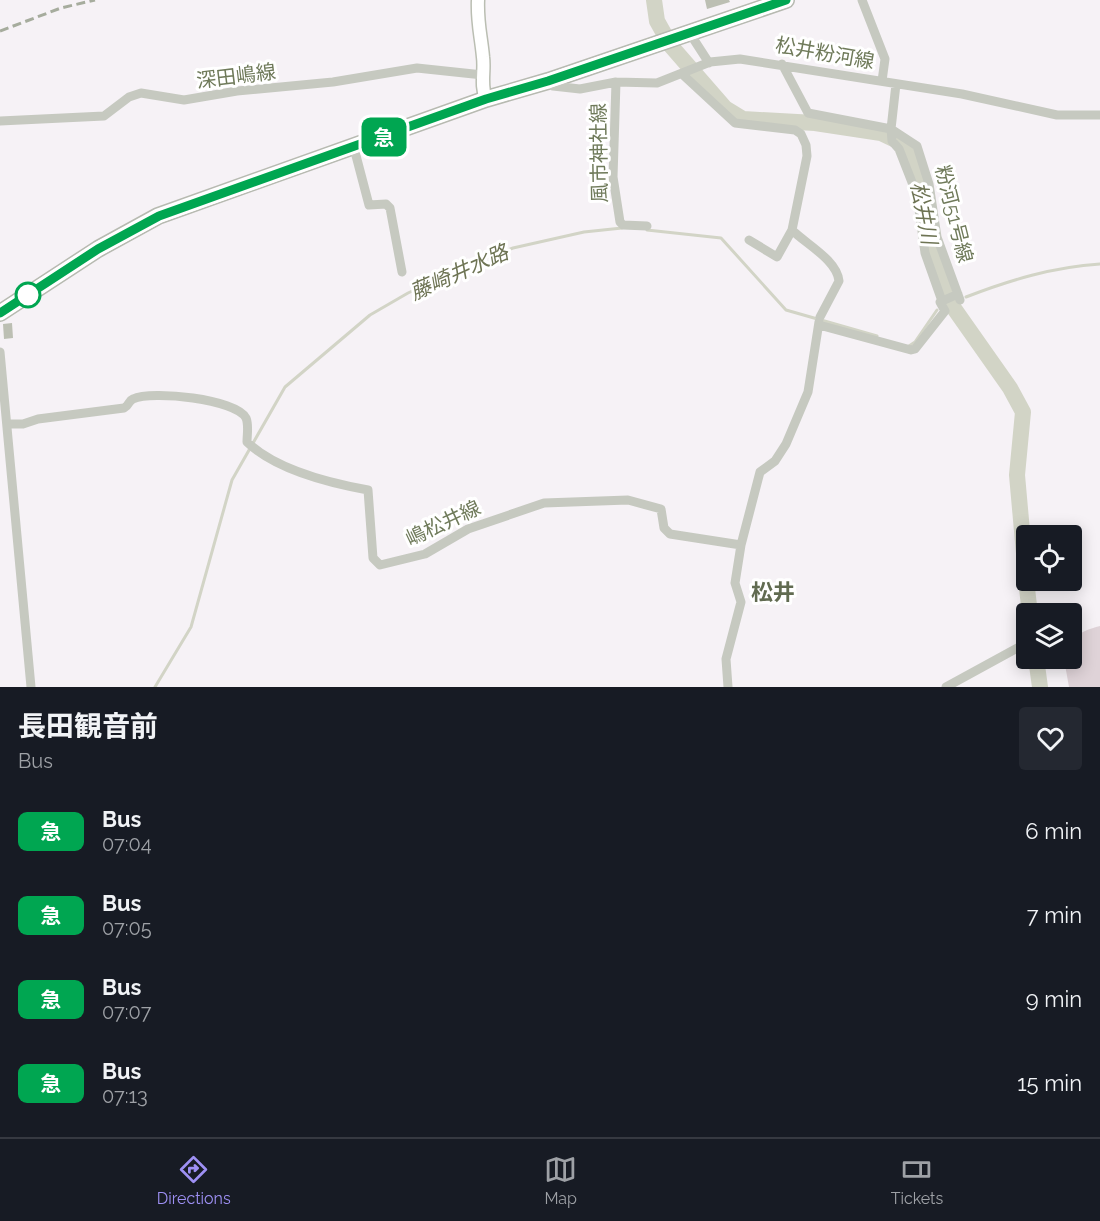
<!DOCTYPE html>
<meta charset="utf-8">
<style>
:root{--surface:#171b24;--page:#242831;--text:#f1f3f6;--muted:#9ea1a6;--line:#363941;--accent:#9e90f4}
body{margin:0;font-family:Raleway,"Noto Sans JP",sans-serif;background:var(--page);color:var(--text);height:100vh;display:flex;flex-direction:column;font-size:22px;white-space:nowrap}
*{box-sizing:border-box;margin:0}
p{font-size:20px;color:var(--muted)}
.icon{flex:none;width:33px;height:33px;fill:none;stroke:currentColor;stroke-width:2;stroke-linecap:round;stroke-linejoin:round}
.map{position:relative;height:687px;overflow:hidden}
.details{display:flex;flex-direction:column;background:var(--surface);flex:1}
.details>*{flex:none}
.badge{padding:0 12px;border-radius:9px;font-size:21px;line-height:39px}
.controls{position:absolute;left:1016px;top:525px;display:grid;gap:12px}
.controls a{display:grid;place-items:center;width:66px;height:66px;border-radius:6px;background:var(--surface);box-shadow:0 3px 15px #0003;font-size:30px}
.map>.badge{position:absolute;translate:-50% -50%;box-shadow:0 0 0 3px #fff}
.round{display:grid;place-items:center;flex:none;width:63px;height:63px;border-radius:6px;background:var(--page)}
.headline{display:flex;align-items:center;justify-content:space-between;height:102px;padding:0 18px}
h1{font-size:28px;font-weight:700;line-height:45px}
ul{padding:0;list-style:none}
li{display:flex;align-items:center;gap:18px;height:84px;padding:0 18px}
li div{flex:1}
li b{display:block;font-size:22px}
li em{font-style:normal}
li .badge{min-width:66px;font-weight:700;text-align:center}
.dock{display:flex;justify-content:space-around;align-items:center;height:84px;border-top:2px solid var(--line);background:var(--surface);font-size:16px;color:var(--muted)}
.dock a{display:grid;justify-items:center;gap:3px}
.dock .on{color:var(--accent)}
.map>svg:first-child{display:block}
.green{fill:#dfd3d8}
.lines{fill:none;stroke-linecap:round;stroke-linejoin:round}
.stream{stroke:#d2d4c6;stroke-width:3}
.river{stroke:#d2d4c6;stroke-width:16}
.building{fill:#bcbfb3}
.secondary-casing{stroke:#babeb2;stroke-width:15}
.trunk-casing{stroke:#b7bab1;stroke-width:18}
.minor{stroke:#c6c9c0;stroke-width:9}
.secondary{stroke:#fff;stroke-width:12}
.trunk{stroke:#fff;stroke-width:15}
.rail{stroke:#a6ac9d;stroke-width:3;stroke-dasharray:9 4.5;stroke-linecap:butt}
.line-casing{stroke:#fff;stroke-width:14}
.line{stroke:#00a651;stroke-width:9}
.stop-dot{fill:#fff;stroke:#00a651;stroke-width:3}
.labels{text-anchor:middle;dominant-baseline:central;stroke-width:6;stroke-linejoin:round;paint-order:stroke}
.street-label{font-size:20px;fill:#6f7a5a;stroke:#fff}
.water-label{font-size:21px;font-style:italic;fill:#6e7454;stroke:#fff}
.quarter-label{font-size:22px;font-weight:bold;fill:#616b51;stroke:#fff}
</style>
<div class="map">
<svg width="1100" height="687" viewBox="0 0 1100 687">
<rect width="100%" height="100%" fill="#f6f2f6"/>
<!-- green -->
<path class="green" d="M1100,626V687H1069L1064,659L1071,658C1071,636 1078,632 1100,626Z"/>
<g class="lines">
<!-- stream -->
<path class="stream" d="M647,230L721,238L786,310L877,336
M966,297C1010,280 1053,267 1100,264
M909,346L915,342L937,310
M155,687L191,627L232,480L285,387L370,315L408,293L475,262L513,248L584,232L622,228"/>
<!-- river -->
<path class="river" d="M654,0L657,21L671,46L725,108L743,119L815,123L881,133L902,143L917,173L932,254L946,297L1010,388L1023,412L1017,475L1026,576
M1026,580L1030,614
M1036,658L1040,687"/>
</g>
<!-- building -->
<path class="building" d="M705,0H729L730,2L707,9Z
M12,323L13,338L4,339L3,324Z"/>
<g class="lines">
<defs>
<path id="secondary" d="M478,0C477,23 481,35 483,57C485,71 480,85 486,99"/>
<path id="trunk" d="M0,313L98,249L158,216L486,99L548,81L786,0"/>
</defs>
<!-- secondary casing -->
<use href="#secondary" class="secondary-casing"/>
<!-- trunk casing -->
<use href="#trunk" class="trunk-casing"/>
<!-- minor -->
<path class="minor" d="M862,0L885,59L882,81
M689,32L709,63
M782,64L808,113L891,129L892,141L899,149L917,195L925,253L942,301
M682,74L735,123L795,130L801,134L806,145L807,156L792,230C806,244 837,260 839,281L820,317
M548,81L553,86L580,89L616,82L657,83L710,62L740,59L962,94L1057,115H1100
M616,82L613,177L620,222L623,225L647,226
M896,84L891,129L917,146L929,184L937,237L960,300
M0,121L104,116L129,97L141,93L184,100L237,91L333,82L417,68L483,75
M354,148L369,205L386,204L390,208L402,272
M749,240L777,257L792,230
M819,325L911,350L915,349L945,311L940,302L958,294
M0,352L31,687
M7,424H23L38,419L124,408C130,405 128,401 133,399C152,390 236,399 246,418C249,425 247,434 247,442C276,470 329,483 368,490L373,558L380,565L425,554L468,529L544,503L628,500L661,509L664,528L670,534L741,545L760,472L775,461L786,444L808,392L819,322
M728,687L726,659L741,602L735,583L741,545
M946,687L1023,645"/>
<!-- secondary -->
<use href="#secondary" class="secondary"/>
<!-- trunk -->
<use href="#trunk" class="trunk"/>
<!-- rail -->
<path class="rail" d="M0,31L61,8L95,0"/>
</g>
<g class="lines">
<defs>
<path id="line" d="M0,313L98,249L159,216L486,99L548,81L786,0"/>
</defs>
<!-- line casing -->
<use href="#line" class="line-casing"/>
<!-- line -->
<use href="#line" class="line"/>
</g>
<!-- markers -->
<circle class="stop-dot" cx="28" cy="295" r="12"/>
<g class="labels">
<!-- street labels -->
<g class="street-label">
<text transform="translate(825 53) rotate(10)">松井粉河線</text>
<text transform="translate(236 76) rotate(-7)">深田嶋線</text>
<text transform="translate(599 153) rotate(-91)">風市神社線</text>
<text transform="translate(954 214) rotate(76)">粉河51号線</text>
<text transform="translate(443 523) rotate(-25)">嶋松井線</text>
</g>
<!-- water labels -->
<g class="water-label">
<text transform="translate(924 213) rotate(79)">松井川</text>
<text transform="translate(459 272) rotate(-24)">藤崎井水路</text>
</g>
<!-- quarter labels -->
<g class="quarter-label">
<text x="773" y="592">松井</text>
</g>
</g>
</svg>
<div class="controls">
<a><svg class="icon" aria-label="locate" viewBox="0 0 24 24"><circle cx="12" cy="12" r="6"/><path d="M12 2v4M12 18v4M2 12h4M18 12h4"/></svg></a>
<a><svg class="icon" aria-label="layers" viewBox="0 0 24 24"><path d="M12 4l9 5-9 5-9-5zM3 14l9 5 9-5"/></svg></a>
</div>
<b class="badge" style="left:384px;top:137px;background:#00a651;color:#fff">急</b>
</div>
<section class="details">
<div class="headline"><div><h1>長田観音前</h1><p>Bus</p></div><a class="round"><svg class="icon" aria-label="heart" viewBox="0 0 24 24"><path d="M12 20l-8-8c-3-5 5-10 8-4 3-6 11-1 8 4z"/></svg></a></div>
<ul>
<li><span class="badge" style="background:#00a651;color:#fff">急</span><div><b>Bus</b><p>07:04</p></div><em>6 min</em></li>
<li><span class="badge" style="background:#00a651;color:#fff">急</span><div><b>Bus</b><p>07:05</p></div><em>7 min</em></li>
<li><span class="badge" style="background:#00a651;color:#fff">急</span><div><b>Bus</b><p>07:07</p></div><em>9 min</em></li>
<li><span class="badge" style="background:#00a651;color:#fff">急</span><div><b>Bus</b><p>07:13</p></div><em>15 min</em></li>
</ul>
</section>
<nav class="dock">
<a class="on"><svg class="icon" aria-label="directions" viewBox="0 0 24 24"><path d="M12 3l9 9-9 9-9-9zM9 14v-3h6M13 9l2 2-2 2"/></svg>Directions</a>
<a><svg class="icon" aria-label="map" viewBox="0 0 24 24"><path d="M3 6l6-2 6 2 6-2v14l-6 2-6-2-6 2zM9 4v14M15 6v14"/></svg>Map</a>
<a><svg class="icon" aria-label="tickets" viewBox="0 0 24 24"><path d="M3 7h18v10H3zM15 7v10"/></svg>Tickets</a>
</nav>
